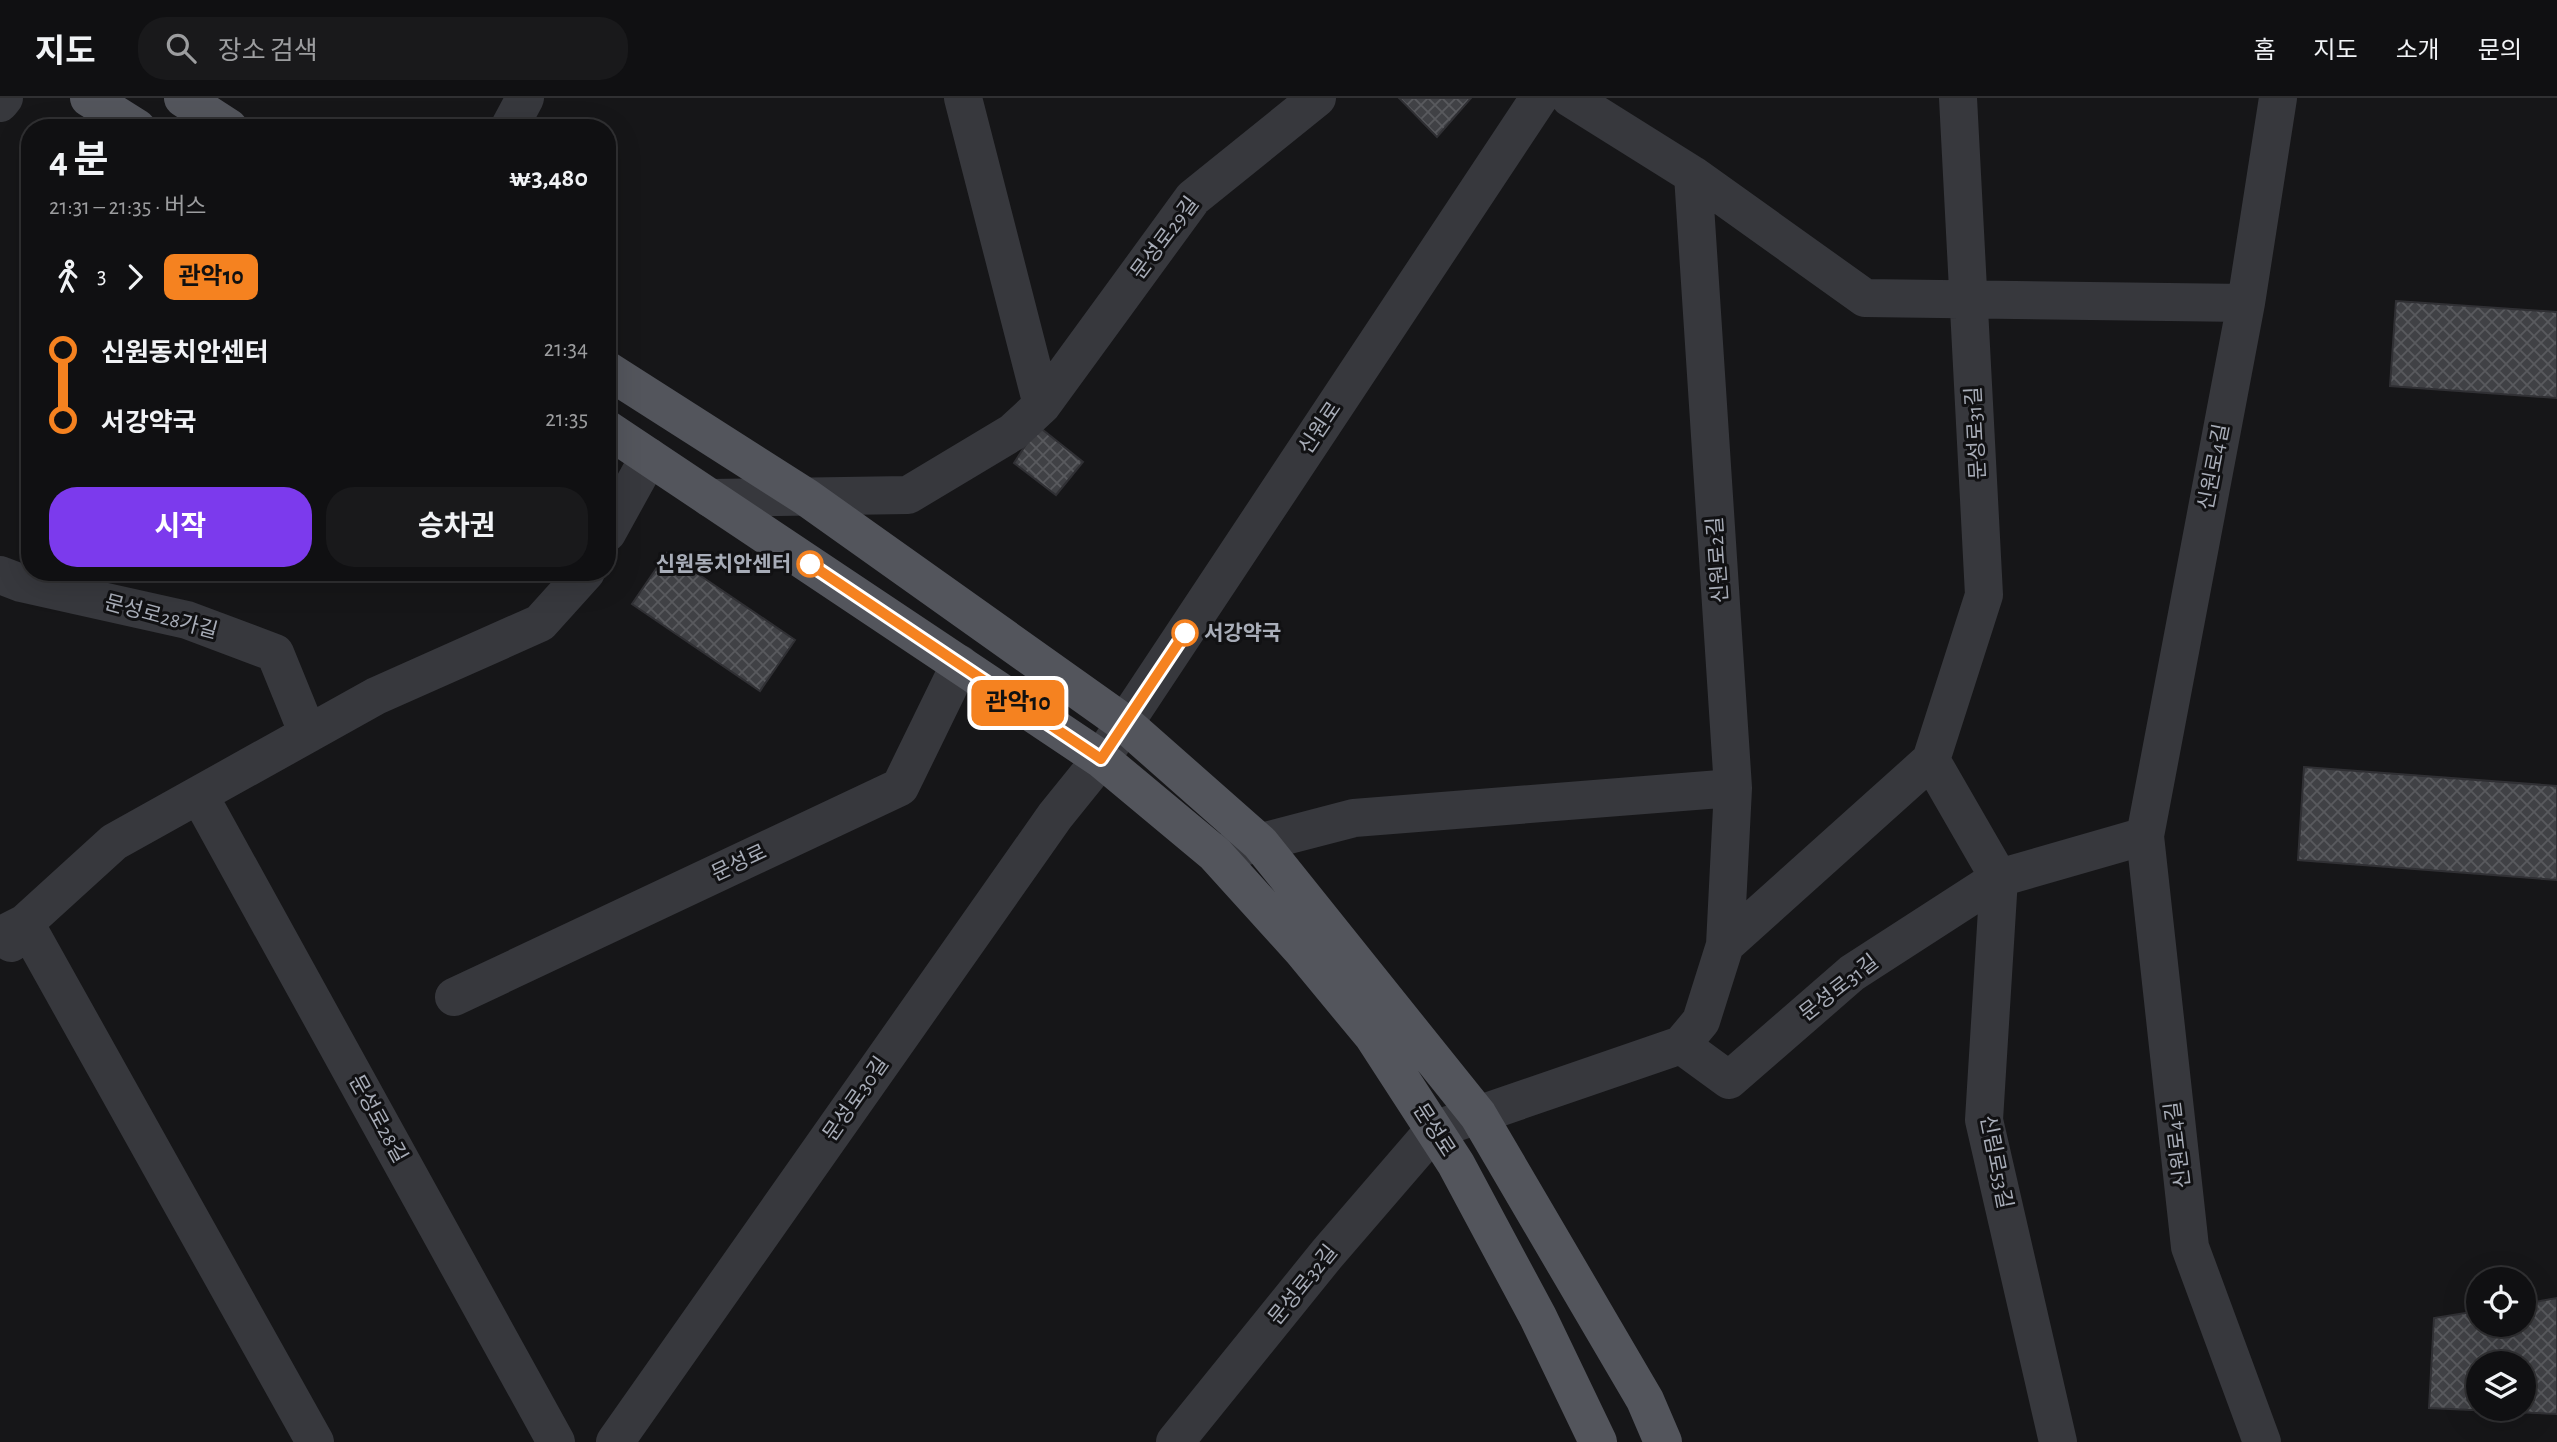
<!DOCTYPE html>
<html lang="ko">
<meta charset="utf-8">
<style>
:root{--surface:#101012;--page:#19191b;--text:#f1f3f6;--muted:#9c9d9f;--line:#303032;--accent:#7c3aed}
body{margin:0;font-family:"Alegreya Sans","Noto Sans KR",sans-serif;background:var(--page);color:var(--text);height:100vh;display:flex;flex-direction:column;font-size:26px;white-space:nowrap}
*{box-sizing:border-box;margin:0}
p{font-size:23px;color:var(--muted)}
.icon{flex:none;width:38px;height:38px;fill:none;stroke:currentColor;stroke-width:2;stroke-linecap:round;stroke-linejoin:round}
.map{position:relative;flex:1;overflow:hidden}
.details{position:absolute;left:21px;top:21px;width:595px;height:462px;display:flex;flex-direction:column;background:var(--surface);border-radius:28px;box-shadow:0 7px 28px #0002,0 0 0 2px var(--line)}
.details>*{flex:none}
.badge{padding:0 14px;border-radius:10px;font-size:24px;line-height:46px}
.tools{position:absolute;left:2466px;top:1169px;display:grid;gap:14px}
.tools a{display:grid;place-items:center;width:70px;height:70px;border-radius:50%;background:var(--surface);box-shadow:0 7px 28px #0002,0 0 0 2px var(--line);font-size:35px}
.map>.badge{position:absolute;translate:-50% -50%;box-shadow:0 0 0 4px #fff}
.legs{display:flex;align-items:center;gap:10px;height:77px;padding:0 28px;font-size:23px}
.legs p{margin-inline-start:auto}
.summary{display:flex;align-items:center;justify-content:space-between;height:119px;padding:0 28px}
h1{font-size:38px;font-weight:700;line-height:52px}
.cta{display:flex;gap:14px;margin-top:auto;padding:14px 28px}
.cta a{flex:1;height:80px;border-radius:28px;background:var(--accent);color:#fff;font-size:28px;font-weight:700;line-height:80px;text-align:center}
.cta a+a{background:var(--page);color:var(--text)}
ul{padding:0 28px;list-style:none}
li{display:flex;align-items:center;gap:24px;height:70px;font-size:26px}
li i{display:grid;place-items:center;width:10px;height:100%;margin:0 9px;background:currentColor}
li i::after{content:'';width:18px;height:18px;margin:-9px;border:5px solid;border-radius:50%;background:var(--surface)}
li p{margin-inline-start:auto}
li:first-child i{background:linear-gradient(#0000 50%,currentColor 0)}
li:last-child i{background:linear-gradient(currentColor 50%,#0000 0)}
header{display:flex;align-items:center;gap:42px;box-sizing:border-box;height:98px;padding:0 35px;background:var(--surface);border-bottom:2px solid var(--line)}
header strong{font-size:33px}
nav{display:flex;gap:38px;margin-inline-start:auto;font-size:24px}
.search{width:490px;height:63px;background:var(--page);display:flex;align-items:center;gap:18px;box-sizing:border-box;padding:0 24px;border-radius:28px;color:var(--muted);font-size:26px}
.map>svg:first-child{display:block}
.building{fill:url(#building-cross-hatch);stroke:#303034;stroke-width:2;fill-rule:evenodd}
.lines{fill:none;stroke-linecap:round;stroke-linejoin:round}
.minor{stroke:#37383d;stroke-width:38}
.major{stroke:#53555c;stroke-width:38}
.line-1-casing{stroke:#fff;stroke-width:16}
.line-1{stroke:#f58220;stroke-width:10}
.stop-1-dot{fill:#fff;stroke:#f58220;stroke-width:3.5}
.labels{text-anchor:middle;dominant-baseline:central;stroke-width:6;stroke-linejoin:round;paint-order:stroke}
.street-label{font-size:21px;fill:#a8adb8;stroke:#111113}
.stop-label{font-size:21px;font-weight:bold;fill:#a8adb8;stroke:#111113;text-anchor:end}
</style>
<header>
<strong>지도</strong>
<div class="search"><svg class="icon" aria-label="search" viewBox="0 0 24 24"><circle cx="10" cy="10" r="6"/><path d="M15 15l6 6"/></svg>장소 검색</div>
<nav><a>홈</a><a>지도</a><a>소개</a><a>문의</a></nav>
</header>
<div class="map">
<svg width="2557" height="1344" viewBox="0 0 2557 1344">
<defs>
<pattern id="building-cross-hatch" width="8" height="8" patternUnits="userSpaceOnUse" patternTransform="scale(1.75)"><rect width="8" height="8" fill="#404145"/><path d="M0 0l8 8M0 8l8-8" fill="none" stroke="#595a5e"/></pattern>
</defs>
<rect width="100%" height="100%" fill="#161618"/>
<!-- building -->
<path class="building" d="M1399,0H1471L1437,39Z
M2396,203L2557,214V300L2390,288Z
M1038,328L1083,364L1056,397L1014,365Z
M667,455L795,542L760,593L632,506Z
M2304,669L2557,688V782L2298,762Z
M2557,1200V1316L2429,1310L2434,1220L2478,1213V1227H2524V1206ZM2478,1265H2524V1311H2478Z"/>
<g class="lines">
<!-- minor -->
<path class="minor" d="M963,0L1042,307
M1570,0L1693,77L1865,200L2246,205
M0,5L4,0
M509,30L525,0
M1693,77L1733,690L1725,847
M710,400L908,397L1013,334L1042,307L1193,100L1317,0
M607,435L649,359
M0,477L21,485L187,522L275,555L308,636
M1931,662L1999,780
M199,697L556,1344
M1231,752L1354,720L1733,690
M1999,780L1984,1022L2058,1344
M0,838L25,825L114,744L376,598L540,525L586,474
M11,845L25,825L315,1344
M454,899L900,689L960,566
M1681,947L1729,982L1852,875L1999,780L2145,738
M615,1344L1055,718L1101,661L1539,0
M1175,1344L1327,1156L1434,1032L1681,947L1701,923L1725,847L1931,662L1984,497L1958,0
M2262,1344L2190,1149L2145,738L2246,205L2278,0"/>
<!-- major -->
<path class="major" d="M89,0L137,30
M183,0L229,30
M607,272L806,399L1124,625L1260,745L1478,1017L1645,1302L1663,1344
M607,331L1101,661L1215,756L1301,851L1373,938L1456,1066L1538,1219L1598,1344"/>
</g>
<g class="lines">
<defs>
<path id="line-1" d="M810,466L1101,661L1185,535"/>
</defs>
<!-- line-1 casing -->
<use href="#line-1" class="line-1-casing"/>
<!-- line-1 -->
<use href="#line-1" class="line-1"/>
</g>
<!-- markers -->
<g class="stop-1-dot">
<circle cx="810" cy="466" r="12"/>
<circle cx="1185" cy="535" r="12"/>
</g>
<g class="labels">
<!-- street labels -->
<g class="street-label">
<text transform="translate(1165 140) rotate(-53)">문성로29길</text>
<text transform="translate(1320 330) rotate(-56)">신원로</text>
<text transform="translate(1976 335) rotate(-93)">문성로31길</text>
<text transform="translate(2214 369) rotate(-79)">신원로4길</text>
<text transform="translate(1718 462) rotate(-94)">신원로2길</text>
<text transform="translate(161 519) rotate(15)">문성로28가길</text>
<text transform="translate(739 765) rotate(-25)">문성로</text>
<text transform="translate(1839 890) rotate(-38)">문성로31길</text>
<text transform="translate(856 1001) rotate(-55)">문성로30길</text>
<text transform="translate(378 1021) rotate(61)">문성로28길</text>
<text transform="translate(1434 1032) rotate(57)">문성로</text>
<text transform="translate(2178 1047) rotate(-97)">신원로4길</text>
<text transform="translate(1996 1064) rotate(79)">신림로53길</text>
<text transform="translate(1303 1187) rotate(-51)">문성로32길</text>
</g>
<!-- stop labels -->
<g class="stop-label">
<text x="791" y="466">신원동치안센터</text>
<text x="1204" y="535" text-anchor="start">서강약국</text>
</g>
</g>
</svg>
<div class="tools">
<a><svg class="icon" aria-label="locate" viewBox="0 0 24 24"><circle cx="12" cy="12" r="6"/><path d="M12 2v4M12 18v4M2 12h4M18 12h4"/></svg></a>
<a><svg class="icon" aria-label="layers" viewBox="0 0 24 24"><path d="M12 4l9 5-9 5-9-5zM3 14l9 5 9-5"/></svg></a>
</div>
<b class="badge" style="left:1018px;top:605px;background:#f58220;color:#111">관악10</b>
<section class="details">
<div class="summary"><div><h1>4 분</h1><p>21:31 – 21:35 · 버스</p></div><b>₩3,480</b></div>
<div class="legs"><svg class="icon" aria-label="walk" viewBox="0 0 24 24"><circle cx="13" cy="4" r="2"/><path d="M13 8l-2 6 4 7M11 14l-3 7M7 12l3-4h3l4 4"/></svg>3<svg class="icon" aria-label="forward" viewBox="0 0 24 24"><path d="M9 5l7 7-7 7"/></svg><b class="badge" style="background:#f58220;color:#111">관악10</b></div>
<ul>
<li><i style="color:#f58220"></i><b>신원동치안센터</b><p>21:34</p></li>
<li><i style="color:#f58220"></i><b>서강약국</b><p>21:35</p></li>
</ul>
<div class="cta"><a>시작</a><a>승차권</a></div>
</section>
</div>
